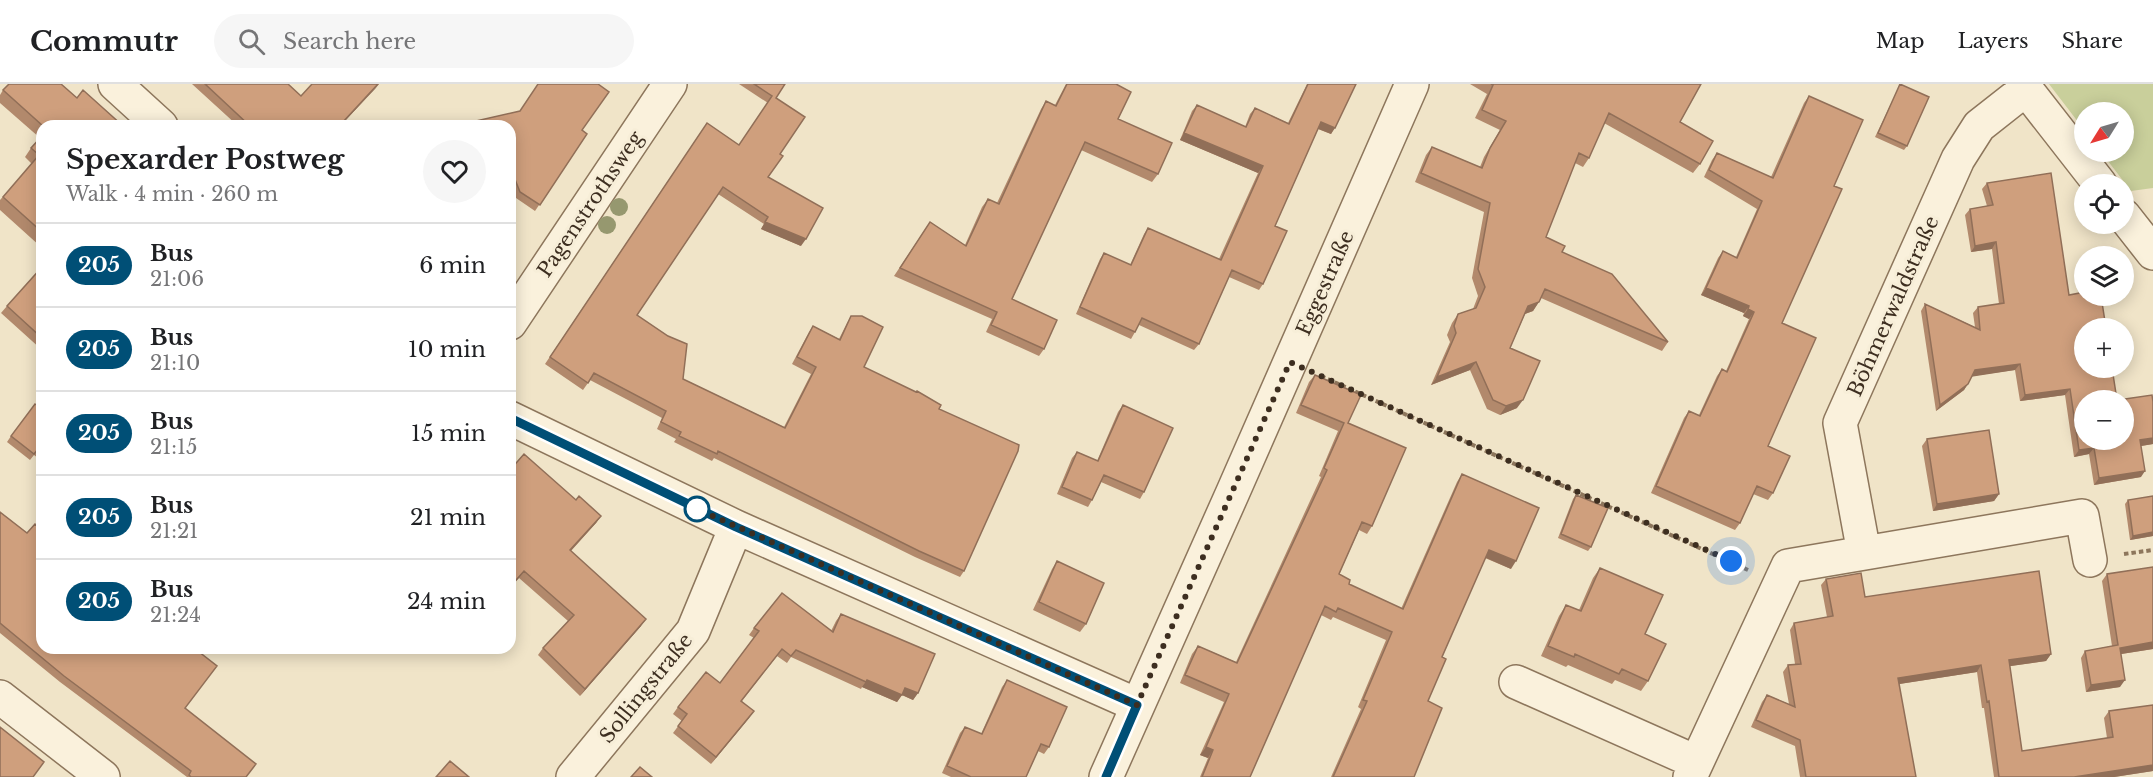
<!DOCTYPE html>
<meta charset="utf-8">
<style>
:root{--surface:#fff;--page:#f6f6f6;--text:#202124;--muted:#757577;--line:#e0e0e0}
body{margin:0;font-family:"Libre Baskerville",serif;background:var(--page);color:var(--text);height:100vh;display:flex;flex-direction:column;font-size:22px;white-space:nowrap}
*{box-sizing:border-box;margin:0}
p{font-size:20px;color:var(--muted)}
.icon{flex:none;width:33px;height:33px;fill:none;stroke:currentColor;stroke-width:2;stroke-linecap:round;stroke-linejoin:round}
.map{position:relative;flex:1;overflow:hidden}
.side{position:absolute;left:36px;top:36px;width:480px;height:534px;display:flex;flex-direction:column;background:var(--surface);border-radius:18px;box-shadow:0 3px 15px #0003}
.side>*{flex:none}
.badge{padding:0 12px;border-radius:20px;font-size:21px;line-height:39px}
.needle{width:39px;rotate:233deg}
.fabs{position:absolute;left:2074px;top:18px;display:grid;gap:12px}
.fabs a{display:grid;place-items:center;width:60px;height:60px;border-radius:50%;background:var(--surface);box-shadow:0 3px 15px #0003;font-size:30px}
.you{position:absolute;width:30px;height:30px;margin:-15px;border:4px solid #fff;border-radius:50%;background:#1a73e8;box-shadow:0 0 0 9px #1a73e833}
.map>.badge{position:absolute;translate:-50% -50%;box-shadow:0 0 0 3px #fff}
.round{display:grid;place-items:center;flex:none;width:63px;height:63px;border-radius:32px;background:var(--page)}
.overview{display:flex;align-items:center;justify-content:space-between;height:102px;padding:0 30px}
h1{font-size:28px;font-weight:700;line-height:45px}
ul{padding:0;list-style:none}
li{display:flex;align-items:center;gap:18px;height:84px;padding:0 30px;border-top:2px solid var(--line)}
li div{flex:1}
li b{display:block;font-size:22px}
li em{font-style:normal}
li .badge{min-width:66px;font-weight:700;text-align:center}
header{display:flex;align-items:center;gap:36px;box-sizing:border-box;height:84px;padding:0 30px;background:var(--surface);border-bottom:2px solid var(--line)}
header strong{font-size:28px}
nav{display:flex;gap:33px;margin-inline-start:auto;font-size:21px}
.search{width:420px;height:54px;background:var(--page);display:flex;align-items:center;gap:15px;box-sizing:border-box;padding:0 21px;border-radius:33px;color:var(--muted);font-size:22px}
.map>svg:first-child{display:block}
.green{fill:#c9cf9b}
.lines{fill:none;stroke-linecap:round;stroke-linejoin:round}
.minor-casing{stroke:#8d765c;stroke-width:36}
.path{stroke:#8d765c;stroke-width:4;stroke-dasharray:4.5 3;stroke-linecap:butt}
.minor{stroke:#faf1dc;stroke-width:33}
.tree{fill:#96986f}
.wall{fill:#b2896c}
.shaded-wall{fill:#916f58}
.building{fill:#cf9f7d;stroke:#916f58;stroke-width:1.5}
.line-casing{stroke:#fff;stroke-width:14}
.line{stroke:#004f76;stroke-width:9}
.walk{stroke:#3d2e20;stroke-width:6;stroke-dasharray:0 10.8}
.stop-dot{fill:#fff;stroke:#004f76;stroke-width:3}
.labels{text-anchor:middle;dominant-baseline:central;stroke-width:6;stroke-linejoin:round;paint-order:stroke}
.street-label{font-size:20px;fill:#3d2e20;stroke:#f7eed8}
</style>
<header>
<strong>Commutr</strong>
<div class="search"><svg class="icon" aria-label="search" viewBox="0 0 24 24"><circle cx="10" cy="10" r="6"/><path d="M15 15l6 6"/></svg>Search here</div>
<nav><a>Map</a><a>Layers</a><a>Share</a></nav>
</header>
<div class="map">
<svg width="2153" height="693" viewBox="0 0 2153 693">
<rect width="100%" height="100%" fill="#f0e4c8"/>
<!-- green -->
<path class="green" d="M2049,0H2153V104L2131,107L2101,68H2124V28H2085V47Z"/>
<g class="lines">
<defs>
<path id="minor" d="M115,0L161,42
M2022,0L2100,100
M2124,132L2153,169
M510,239L670,0
M510,334L736,443L1137,621
M1864,469L1840,339L1958,75L1979,42L2026,5
M1516,598L1696,678
M0,613L103,693
M573,693L693,547L736,443
M1106,693L1233,408L1412,0
M1690,693L1788,482L2082,432L2090,476"/>
</defs>
<!-- minor casing -->
<use href="#minor" class="minor-casing"/>
<!-- path -->
<path class="path" d="M1321,292L1748,486
M2124,470L2153,466"/>
<!-- minor -->
<use href="#minor" class="minor"/>
</g>
<!-- trees -->
<g class="tree">
<circle cx="619" cy="123" r="9"/>
<circle cx="607" cy="141" r="9"/>
</g>
<!-- wall -->
<path class="wall" d="M192,0H288L301,12L379,0L344,38L348,42H238Z
M739,0H785L776,14L780,70L768,93L801,162L761,145L764,140L718,110L637,231L683,295L784,343L811,290L792,280L809,248L813,242L839,255L847,239L851,232L864,283L939,325L964,487L960,493L915,473L714,374L712,377L674,358L676,355L657,345L662,334L590,296L583,306L545,280L707,39L739,61L768,19Z
M1066,0H1116L1118,35L1158,90L1152,98L1081,66L1012,215L1044,265L1039,272L986,248L992,235L894,192L930,138L965,161L982,123L988,115L997,119L1041,25L1046,17L1055,21Z
M1307,0H1356L1331,50L1318,45L1275,142L1263,200L1259,206L1229,193L1199,260L1194,266L1139,241L1131,255L1076,230L1100,175L1104,169L1130,181L1144,150L1148,144L1219,175L1258,89L1180,56L1192,27L1197,21L1245,43L1250,30L1255,24L1288,39Z
M1470,0H1701L1680,38L1700,80L1693,89L1604,39L1589,74L1583,83L1575,79L1546,153L1668,258L1662,267L1541,214L1533,227L1525,230L1510,264L1517,324L1500,331L1487,325L1470,286L1431,301L1450,258L1447,251L1452,239L1458,230L1473,225L1478,212L1472,194L1484,128L1415,98L1426,71L1432,63L1480,83L1484,73L1500,46L1475,34L1487,10Z
M1900,0L1907,62L1904,66L1875,53L1898,5Z
M3,6L77,14L123,42H42L41,163L0,126V116L32,80L25,73L31,64L40,54L0,19V11Z
M1809,12L1834,102L1782,239L1768,362L1773,409L1768,416L1753,410L1740,439L1735,446L1651,409L1684,334L1689,327L1699,331L1717,292L1722,285L1726,287L1749,235L1743,232L1744,229L1701,211L1718,174L1723,167L1736,173L1757,125L1704,93L1712,76L1717,69L1771,93L1804,19Z
M520,27L582,46L587,50L535,127L516,114L510,100V42H465L467,39Z
M1987,99L2069,211L2117,316L2153,318V360L2141,362V393L2094,401L2089,370L2074,373L2065,311L2020,317L2015,286L1972,292L1964,306L1936,327L1921,227L1925,220L1975,243L1973,229L1978,223L1999,220L1992,165L1971,168L1965,131L1970,125L1987,122L1982,105Z
M42,183V266L1,229L7,222Z
M1315,291L1348,339L1372,442L1367,450L1359,446L1339,490L1349,500L1401,525L1457,398L1462,390L1511,485L1485,474L1442,573L1428,617L1414,693H1331L1361,625L1358,623L1386,556L1333,533L1331,536L1321,531L1250,693H1200L1208,674L1200,671L1224,618L1180,599L1192,570L1198,562L1236,578L1321,393L1319,392L1338,347L1296,329L1309,298Z
M1123,321L1144,408L1140,415L1101,398L1092,416L1088,423L1057,410L1072,374L1077,368L1097,377L1118,328Z
M42,325V377L34,371L30,376L7,358L11,352Z
M1927,355L1999,410L1994,417L1933,427L1922,362Z
M1576,411L1591,463L1588,467L1558,454L1573,415Z
M576,416L601,432L596,439L571,467L641,542L580,612L538,571L543,564L568,537L519,494L510,504Z
M2128,416L2153,452L2130,456L2125,420Z
M0,428L27,449L246,693H187L60,598L0,549Z
M1057,477L1086,540L1080,548L1033,526L1052,485Z
M2153,483V565L2121,570L2120,603L2086,608L2081,574L2085,567L2112,562L2102,497L2107,490Z
M1600,484L1645,550L1648,597L1641,607L1615,596L1612,600L1568,581L1566,583L1541,572L1559,532L1566,521L1579,526L1593,494Z
M1826,495L1865,513L2051,570L2046,577L2010,582L2022,667L2107,654L2104,634L2109,627L2153,621V687L2114,693H1994L1984,624H1982L1977,588L1899,600L1916,693H1800L1795,662L1751,643L1762,618L1767,611L1789,620L1783,588L1788,581L1795,580L1790,546L1794,539L1827,533L1821,501Z
M841,530L918,609L913,616L902,611L897,618L862,603L861,605L791,573L787,579L777,572L742,617L749,634L711,680L673,649L682,637L673,630L678,623L720,599L754,554L749,551L754,544L831,547L836,537Z
M1007,596L1049,663L1044,670L1038,667L1026,693H951L942,689L960,649L965,643L981,650L1002,603Z"/>
<!-- shaded-wall -->
<path class="shaded-wall" d="M379,0L375,5L340,42L343,38Z
M1321,38L1335,44L1331,50L1316,44Z
M1184,49L1263,82L1258,89L1180,56Z
M765,138L806,155L801,162L761,145Z
M1996,158L1992,165L1971,168L1975,162Z
M1706,204L1749,222L1744,229L1701,211Z
M1539,218L1533,227L1522,231L1528,222Z
M1748,225L1754,228L1749,235L1743,232Z
M1476,278L1470,286L1431,301L1437,293Z
M2020,280L2015,286L1970,293L1975,286Z
M1968,300L1964,306L1936,327L1940,321Z
M2070,305L2065,311L2020,317L2025,311Z
M1523,316L1517,324L1500,331L1506,322Z
M2153,354V360L2135,363L2140,356Z
M2094,364L2089,370L2074,373L2079,366Z
M2145,387L2141,393L2094,401L2099,394Z
M1999,410L1994,417L1933,427L1937,420Z
M601,432L596,439L565,473L570,466Z
M2153,448V452L2130,456L2133,452Z
M1489,466L1516,477L1511,485L1484,473Z
M646,535L641,542L580,612L585,605Z
M2153,558V565L2115,571L2120,564Z
M2051,570L2046,577L2004,583L2009,576Z
M1981,581L1977,588L1893,601L1898,594Z
M867,596L905,604L918,609L913,616L902,611L897,618L862,603Z
M2125,596L2120,603L2086,608L2091,601Z
M754,627L749,634L711,680L716,673Z
M1206,663L1213,666L1208,674L1200,671Z
M2153,681V687L2114,693H2074Z"/>
<!-- building -->
<path class="building" d="M9,0H61L77,14L83,6L123,42H43L3,6Z
M205,0H288L301,12L312,0H378L343,38L348,42H250Z
M538,0H598L609,8L582,46L587,50L540,121L520,108L512,88L510,86V42H468L467,39L520,27Z
M754,0H785L776,14L805,33L780,70L783,72L768,93L823,124L806,155L765,138L768,133L723,103L637,231L668,252L687,260L683,295L785,344L816,283L797,273L813,242L840,256L851,232H862L883,243L864,283L916,308L917,307L941,321L939,325L1019,361L1018,367L964,487L919,467L718,367L717,370L679,352L681,348L661,338L666,327L594,289L588,299L550,273L707,39L739,61L772,12Z
M1067,0H1116L1131,8L1118,35L1172,59L1158,90L1085,58L1012,215L1057,236L1044,265L991,241L997,228L900,184L930,138L966,162L988,115L999,120L1046,17L1056,22Z
M1308,0H1356L1335,44L1321,38L1275,142L1287,147L1263,200L1232,186L1199,260L1142,234L1135,248L1080,223L1104,169L1131,181L1148,144L1221,176L1263,82L1184,49L1197,21L1246,43L1255,24L1289,40Z
M1491,0H1701L1680,38L1713,57L1700,80L1609,29L1589,74L1579,69L1546,153L1565,162L1562,168L1612,190L1668,258L1545,205L1539,218L1528,222L1510,264L1540,277L1523,316L1506,322L1493,316L1476,278L1437,293L1456,249L1454,242L1458,230L1476,224L1485,203L1478,185L1490,119L1421,89L1432,63L1482,84L1490,64L1506,37L1482,26L1493,1Z
M1900,0L1929,13L1907,62L1878,49Z
M1809,12L1863,36L1834,102L1842,105L1782,239L1816,254L1768,362L1790,372L1773,409L1757,402L1740,439L1656,402L1689,327L1700,332L1722,285L1727,288L1754,228L1748,225L1749,222L1706,204L1723,167L1737,174L1762,117L1709,86L1717,69L1773,94Z
M42,52V148L3,113L39,71L31,64Z
M2051,89L2069,211L2085,208V212H2101L2106,244H2085V284H2112L2117,316H2085V356H2124V316H2118L2152,311L2153,318V354L2140,356L2145,387L2099,394L2094,364L2079,366L2070,305L2025,311L2020,280L1975,286L1968,300L1940,321L1925,220L1980,246L1978,223L2004,219L1996,158L1975,162L1970,125L1993,121L1987,99Z
M42,183V254L7,222Z
M1315,291L1361,311L1348,339L1406,364L1372,442L1362,438L1339,490L1350,496L1349,500L1403,525L1462,390L1539,424L1516,477L1489,466L1442,573L1446,575L1428,617L1442,624L1414,693H1333L1367,617L1363,616L1392,548L1338,524L1336,528L1325,522L1250,693H1202L1213,666L1206,663L1229,610L1185,591L1198,562L1237,579L1327,386L1324,384L1344,339L1301,321Z
M35,320L42,325V368L38,365L34,370L11,352Z
M1123,321L1173,344L1144,408L1104,391L1092,416L1062,403L1077,368L1098,377Z
M1989,346L1999,410L1937,420L1927,355Z
M524,370L576,416L579,412L601,432L570,466L646,535L585,605L543,564L574,531L524,487L510,503V386Z
M1576,411L1608,424L1591,463L1561,450Z
M2153,412V448L2133,452L2128,416Z
M0,428L27,449L35,440L42,446V564H194L217,582L185,624L256,680L246,693H191L189,691L191,687L64,592L0,539Z
M1057,477L1104,499L1086,540L1039,518Z
M2153,483V558L2120,564L2125,596L2091,601L2085,567L2118,561L2107,490Z
M1600,484L1663,511L1645,550L1666,560L1648,597L1622,585L1619,590L1575,570L1574,573L1548,562L1566,521L1581,527Z
M2039,487L2051,570L2009,576L2022,667L2113,653L2109,627L2153,621V681L2074,693H1999L1989,617L1987,618L1981,581L1898,594L1916,693H1806L1800,656L1756,636L1767,611L1795,623L1788,581L1801,580L1794,539L1833,532L1826,495L1861,489L1865,513Z
M782,509L833,548L841,530L935,570L918,609L905,604L902,611L867,596L866,598L796,566L791,572L782,565L741,617L754,627L716,673L678,642L687,630L678,623L706,588L720,599L759,547L754,544Z
M1007,596L1067,623L1049,663L1041,660L1026,693H971L947,682L965,643L982,650Z
M0,643L44,678L33,693H0Z
M450,677L469,693H436Z
M640,683L652,693H631Z"/>
<g class="lines">
<defs>
<path id="line" d="M510,334L736,443L1137,621L1106,693"/>
</defs>
<!-- line casing -->
<use href="#line" class="line-casing"/>
<!-- line -->
<use href="#line" class="line"/>
<!-- walk -->
<path class="walk" d="M697,425L695,424L1137,621L1290,278L1731,477"/>
</g>
<!-- markers -->
<circle class="stop-dot" cx="697" cy="425" r="12"/>
<g class="labels">
<!-- street labels -->
<g class="street-label">
<text transform="translate(590 120) rotate(-56)">Pagenstrothsweg</text>
<text transform="translate(1325 199) rotate(-66)">Eggestraße</text>
<text transform="translate(1893 222) rotate(-66)">Böhmerwaldstraße</text>
<text transform="translate(646 604) rotate(-51)">Sollingstraße</text>
</g>
</g>
</svg>
<div class="fabs">
<a><svg class="needle" viewBox="-14 -14 28 28"><path d="M0-13l5 13h-10z" fill="#e53935"/><path d="M0 13l5-13h-10z" fill="#757577"/></svg></a>
<a><svg class="icon" aria-label="locate" viewBox="0 0 24 24"><circle cx="12" cy="12" r="6"/><path d="M12 2v4M12 18v4M2 12h4M18 12h4"/></svg></a>
<a><svg class="icon" aria-label="layers" viewBox="0 0 24 24"><path d="M12 4l9 5-9 5-9-5zM3 14l9 5 9-5"/></svg></a>
<a>+</a>
<a>−</a>
</div>
<div class="you" style="left:1731px;top:477px"></div>
<section class="side">
<div class="overview"><div><h1>Spexarder Postweg</h1><p>Walk · 4 min · 260 m</p></div><a class="round"><svg class="icon" aria-label="heart" viewBox="0 0 24 24"><path d="M12 20l-8-8c-3-5 5-10 8-4 3-6 11-1 8 4z"/></svg></a></div>
<ul>
<li><span class="badge" style="background:#004f76;color:#fff">205</span><div><b>Bus</b><p>21:06</p></div><em>6 min</em></li>
<li><span class="badge" style="background:#004f76;color:#fff">205</span><div><b>Bus</b><p>21:10</p></div><em>10 min</em></li>
<li><span class="badge" style="background:#004f76;color:#fff">205</span><div><b>Bus</b><p>21:15</p></div><em>15 min</em></li>
<li><span class="badge" style="background:#004f76;color:#fff">205</span><div><b>Bus</b><p>21:21</p></div><em>21 min</em></li>
<li><span class="badge" style="background:#004f76;color:#fff">205</span><div><b>Bus</b><p>21:24</p></div><em>24 min</em></li>
</ul>
</section>
</div>
